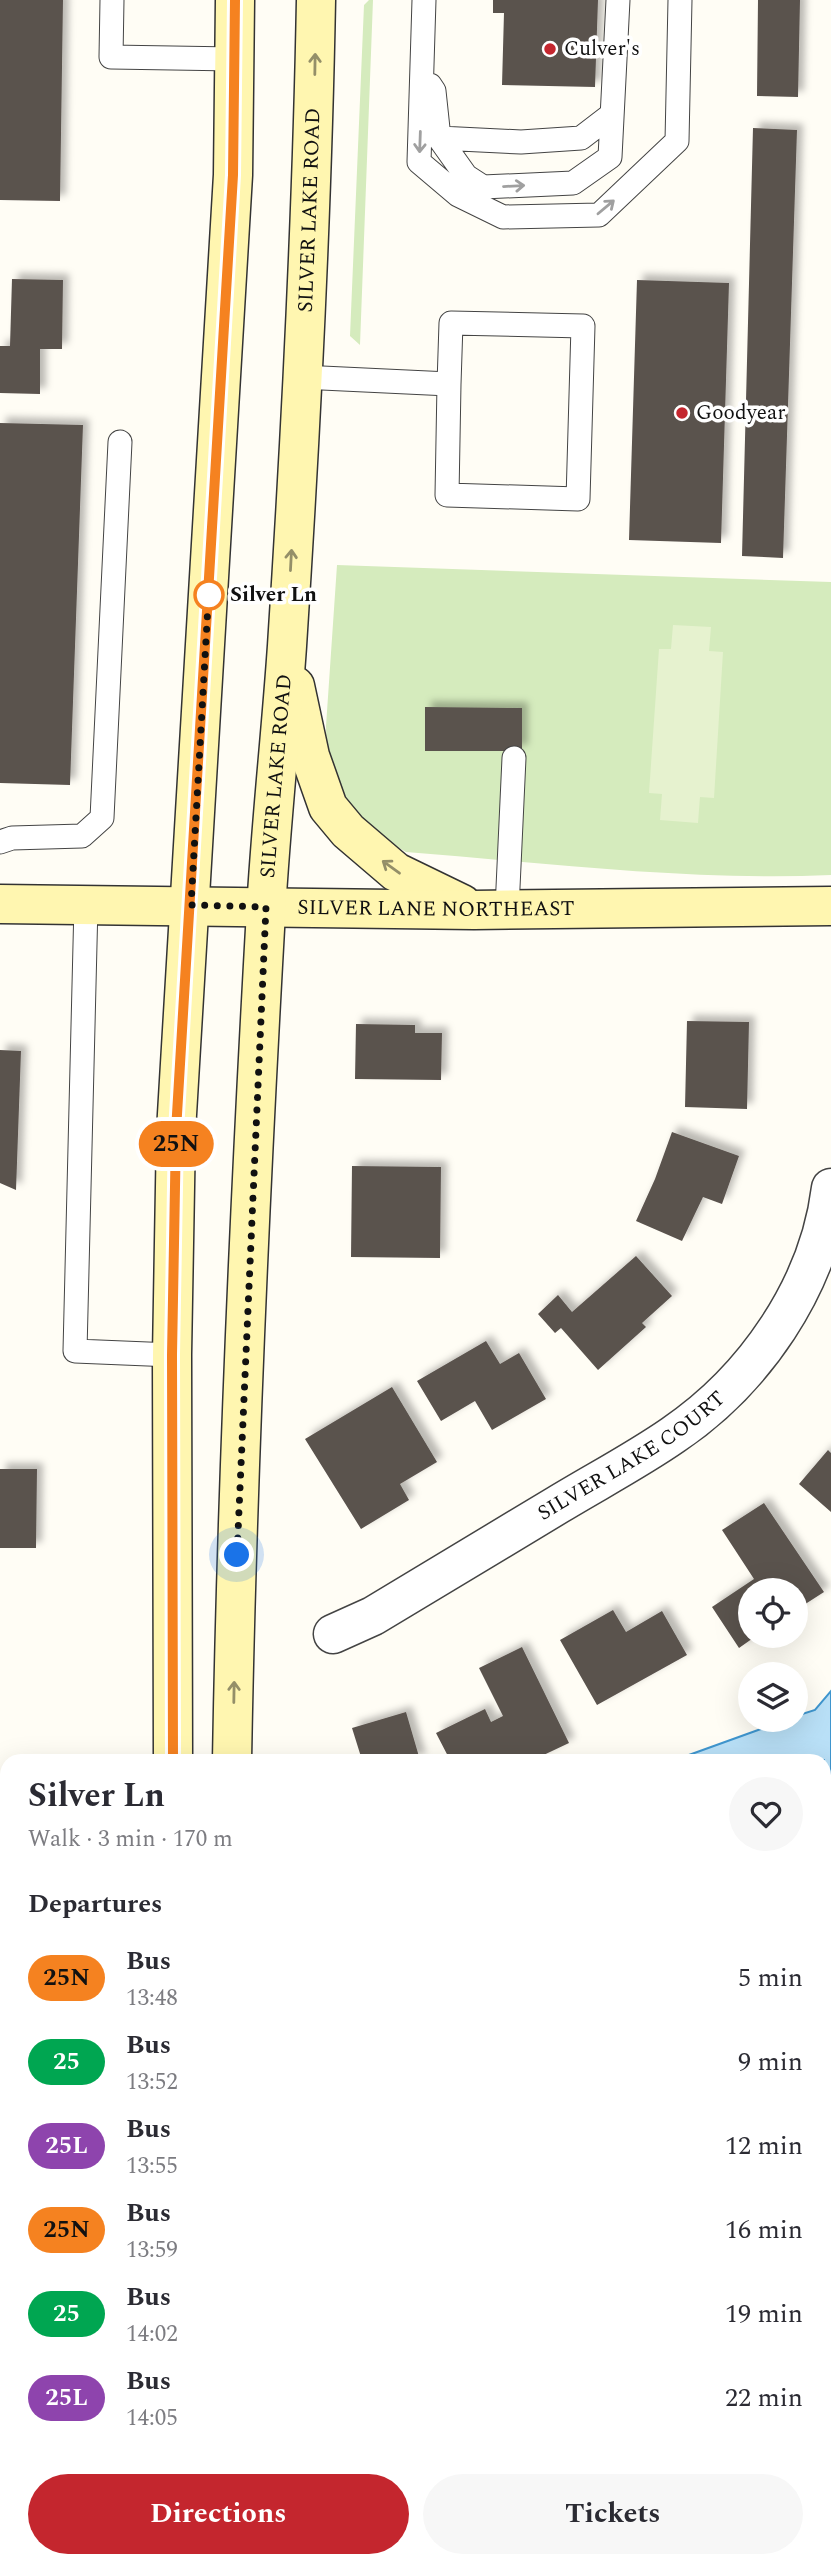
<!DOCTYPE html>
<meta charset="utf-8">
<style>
:root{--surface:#fff;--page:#f7f7f7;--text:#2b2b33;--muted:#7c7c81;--accent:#c4262e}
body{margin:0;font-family:Spectral,serif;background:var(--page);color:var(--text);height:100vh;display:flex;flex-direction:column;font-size:26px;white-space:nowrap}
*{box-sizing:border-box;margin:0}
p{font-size:23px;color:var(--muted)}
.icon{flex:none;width:38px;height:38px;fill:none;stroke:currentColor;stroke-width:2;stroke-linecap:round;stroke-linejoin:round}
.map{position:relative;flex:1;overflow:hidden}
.sheet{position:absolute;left:0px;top:1754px;width:831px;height:814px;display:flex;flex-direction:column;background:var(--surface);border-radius:21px 21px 0 0;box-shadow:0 7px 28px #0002}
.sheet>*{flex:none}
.badge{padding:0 14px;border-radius:23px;font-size:24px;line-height:46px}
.tools{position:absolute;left:738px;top:1578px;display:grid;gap:14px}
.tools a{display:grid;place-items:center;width:70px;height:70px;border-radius:50%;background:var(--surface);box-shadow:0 7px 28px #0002;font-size:35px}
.you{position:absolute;width:35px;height:35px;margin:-18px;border:5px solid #fff;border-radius:50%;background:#1a73e8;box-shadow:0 0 0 10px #1a73e833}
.map>.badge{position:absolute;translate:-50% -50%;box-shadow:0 0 0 4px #fff}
h2{padding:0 28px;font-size:26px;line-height:63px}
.round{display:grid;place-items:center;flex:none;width:74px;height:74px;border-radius:37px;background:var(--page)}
.summary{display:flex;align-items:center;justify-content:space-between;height:119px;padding:0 28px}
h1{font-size:33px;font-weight:700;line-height:52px}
.cta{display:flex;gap:14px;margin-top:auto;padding:14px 28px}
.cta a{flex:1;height:80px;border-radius:42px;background:var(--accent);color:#fff;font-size:28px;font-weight:700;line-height:80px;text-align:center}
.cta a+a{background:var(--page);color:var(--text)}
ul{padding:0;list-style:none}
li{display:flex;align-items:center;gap:21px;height:84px;padding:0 28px}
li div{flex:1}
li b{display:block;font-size:26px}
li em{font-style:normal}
li .badge{min-width:77px;font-weight:700;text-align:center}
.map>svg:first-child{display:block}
.green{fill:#d5ebbd}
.pitch{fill:#e6f2cf}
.water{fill:#b9e0f7;stroke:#3f96cf;stroke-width:2}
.building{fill:#5a524d;filter:url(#shadow)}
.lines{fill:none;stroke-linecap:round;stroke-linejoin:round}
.lane-casing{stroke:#444;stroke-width:25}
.street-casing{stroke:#444;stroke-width:41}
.secondary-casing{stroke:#333;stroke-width:41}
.lane{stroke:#fff;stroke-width:23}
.street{stroke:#fff;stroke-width:38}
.secondary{stroke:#fff6b0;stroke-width:38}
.oneway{stroke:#948f68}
.oneway2{stroke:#a0a0a0}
.line-casing{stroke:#fff;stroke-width:16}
.line{stroke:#f58220;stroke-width:10}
.walk{stroke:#111;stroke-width:7;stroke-dasharray:0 12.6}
.poi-dot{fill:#c4262e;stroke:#fff;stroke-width:2.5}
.stop-dot{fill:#fff;stroke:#f58220;stroke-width:3.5}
.labels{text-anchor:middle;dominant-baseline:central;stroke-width:7;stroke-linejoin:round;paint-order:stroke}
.poi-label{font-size:21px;fill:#111;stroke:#fff;text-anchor:start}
.street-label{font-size:21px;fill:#111;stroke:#fff}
.stop-label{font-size:21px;font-weight:bold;fill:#111;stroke:#fff;text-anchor:start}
</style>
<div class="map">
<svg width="831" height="2566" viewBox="0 0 831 2566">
<defs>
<filter id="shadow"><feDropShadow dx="6" dy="-6" stdDeviation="3.5" flood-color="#0004"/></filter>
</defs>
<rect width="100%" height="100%" fill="#fffdf5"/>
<!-- green -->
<path class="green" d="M369,0H373L360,345L350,336L364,5Z
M337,565L831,582V875C690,881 547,863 406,852L369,830L327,772L326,726Z
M280,2560H608L613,2566H280Z"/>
<!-- pitch -->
<path class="pitch" d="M673,625L711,627L709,651L723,652L714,798L700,797L698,823L660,820L662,794L649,793L659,649H671Z"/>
<!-- water -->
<path class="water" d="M831,1691V2566H613L608,2560H824V1760H675L786,1720H796V1716L815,1710Z"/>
<!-- building -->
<path class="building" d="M0,0H63L60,201L0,200Z
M493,0H598L595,87L502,85L504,13H493Z
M758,0H800L798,97L757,96Z
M753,128L797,130L783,558L742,556Z
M12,279L63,280L62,349H40V394L0,393V346H10Z
M637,280L729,283L721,543L629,540Z
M0,423L83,425L70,785L0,783Z
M425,707L522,708V751H425Z
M687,1021L749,1022L747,1109L685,1107Z
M356,1024L415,1025V1033H442L441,1080L355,1079Z
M0,1050L21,1051L16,1190L0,1183Z
M672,1132L739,1156L722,1204L703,1197L682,1241L636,1221L655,1179Z
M352,1166L441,1167L440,1258L351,1257Z
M636,1256L672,1296L642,1323L646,1327L598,1370L561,1328L555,1333L538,1314L558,1295L572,1312Z
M486,1341L500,1364L519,1353L546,1399L492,1430L475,1401L441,1421L417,1381Z
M392,1387L437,1462L400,1484L409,1500L361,1529L305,1439Z
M828,1450L831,1453V1512L799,1484Z
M0,1469H37L36,1548H0Z
M764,1503L824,1592L796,1610V1591H751V1636H756L739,1648L712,1607L754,1579L722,1530Z
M613,1610L626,1632L662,1611L687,1655L597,1705L560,1640Z
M522,1647L569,1743L533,1760H450L436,1733L485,1709L491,1722L503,1716L479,1668Z
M406,1712L420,1760H362L352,1728Z"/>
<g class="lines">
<defs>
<path id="lane" d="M112,0L111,57L234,59
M424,0L419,162L458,195L503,217L599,215L677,141L680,0
M430,85L434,91L439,138L466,176L483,187L573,183L610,157L618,0
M439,138L521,142L581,138L611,115
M301,377L449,384L447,495L578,499L583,326L451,323L449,384
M0,842L12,838L82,836L102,818L120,442
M86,904L75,1351L172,1355
M507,909L514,758
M0,2526H7"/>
<g id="street">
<path id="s1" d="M333,1634L373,1616C435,1578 497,1541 559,1504C597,1481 637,1460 673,1435C754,1380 819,1287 831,1188"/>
</g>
<g id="secondary">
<path d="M295,686L310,756L328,807L348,831L396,872L462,904"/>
<path id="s2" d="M0,904L474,910L831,906"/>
<path d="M173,1760L172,1355L176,1131L233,175L235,0"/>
<path id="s3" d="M232,1760C237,1477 250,1194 266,911C271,822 281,734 287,646C301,431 312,215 316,0"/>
<path d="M232,2560V2566"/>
<path d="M168,2566V2560"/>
</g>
</defs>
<!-- lane casing -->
<use href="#lane" class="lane-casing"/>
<!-- street casing -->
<use href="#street" class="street-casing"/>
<!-- secondary casing -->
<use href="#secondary" class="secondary-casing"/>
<!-- lane -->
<use href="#lane" class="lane"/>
<!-- street -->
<use href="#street" class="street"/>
<!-- secondary -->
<use href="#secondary" class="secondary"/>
</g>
<!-- one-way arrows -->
<defs><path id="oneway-shaft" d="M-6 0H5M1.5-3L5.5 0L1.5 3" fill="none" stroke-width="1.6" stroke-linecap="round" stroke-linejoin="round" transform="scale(1.75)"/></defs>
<g class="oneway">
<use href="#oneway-shaft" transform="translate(315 64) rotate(-89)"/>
<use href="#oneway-shaft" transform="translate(291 560) rotate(-87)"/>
<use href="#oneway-shaft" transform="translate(391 867) rotate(-144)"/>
<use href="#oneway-shaft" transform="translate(234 1692) rotate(-89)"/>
</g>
<g class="oneway2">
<use href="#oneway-shaft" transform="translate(420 142) rotate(92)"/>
<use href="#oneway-shaft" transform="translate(514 186) rotate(-3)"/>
<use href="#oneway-shaft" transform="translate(606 207) rotate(-40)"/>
</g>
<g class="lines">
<defs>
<path id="line" d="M173,1760L172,1355L176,1131L233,175L235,0"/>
</defs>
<!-- line casing -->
<use href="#line" class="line-casing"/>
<!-- line -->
<use href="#line" class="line"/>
<!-- walk -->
<path class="walk" d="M209,595V587L191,905L266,907L237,1555"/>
</g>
<!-- markers -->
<g class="poi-dot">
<circle cx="550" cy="49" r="7"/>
<circle cx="682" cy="413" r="7"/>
</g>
<circle class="stop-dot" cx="209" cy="595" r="14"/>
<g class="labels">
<!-- poi labels -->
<g class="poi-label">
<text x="564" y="49">Culver's</text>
<text x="696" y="413">Goodyear</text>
</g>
<!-- street labels -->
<g class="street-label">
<text stroke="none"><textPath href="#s3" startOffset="1552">SILVER LAKE ROAD</textPath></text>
<text stroke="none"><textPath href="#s3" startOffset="985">SILVER LAKE ROAD</textPath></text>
<text stroke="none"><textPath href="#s2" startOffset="436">SILVER LANE NORTHEAST</textPath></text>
<text stroke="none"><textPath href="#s1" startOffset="348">SILVER LAKE COURT</textPath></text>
</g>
<!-- stop labels -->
<g class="stop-label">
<text x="230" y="595">Silver Ln</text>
</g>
</g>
</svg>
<div class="tools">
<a><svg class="icon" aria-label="locate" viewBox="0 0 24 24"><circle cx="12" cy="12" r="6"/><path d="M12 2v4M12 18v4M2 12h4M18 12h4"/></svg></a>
<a><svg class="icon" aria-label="layers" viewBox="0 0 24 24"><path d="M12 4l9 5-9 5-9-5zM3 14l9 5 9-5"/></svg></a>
</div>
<div class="you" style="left:237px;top:1555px"></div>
<b class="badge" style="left:176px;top:1144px;background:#f58220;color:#111">25N</b>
<section class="sheet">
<div class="summary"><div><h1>Silver Ln</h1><p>Walk · 3 min · 170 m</p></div><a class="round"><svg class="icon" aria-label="heart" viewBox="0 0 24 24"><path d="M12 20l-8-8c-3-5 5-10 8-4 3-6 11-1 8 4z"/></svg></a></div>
<h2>Departures</h2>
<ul>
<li><span class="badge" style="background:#f58220;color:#111">25N</span><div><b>Bus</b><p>13:48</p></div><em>5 min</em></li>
<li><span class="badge" style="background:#00a651;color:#fff">25</span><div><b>Bus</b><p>13:52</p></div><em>9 min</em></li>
<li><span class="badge" style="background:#8e44ad;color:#fff">25L</span><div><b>Bus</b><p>13:55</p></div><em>12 min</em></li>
<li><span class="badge" style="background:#f58220;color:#111">25N</span><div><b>Bus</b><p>13:59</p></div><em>16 min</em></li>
<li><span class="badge" style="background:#00a651;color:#fff">25</span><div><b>Bus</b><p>14:02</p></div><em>19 min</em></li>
<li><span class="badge" style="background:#8e44ad;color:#fff">25L</span><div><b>Bus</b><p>14:05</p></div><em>22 min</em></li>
</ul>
<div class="cta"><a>Directions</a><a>Tickets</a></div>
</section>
</div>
